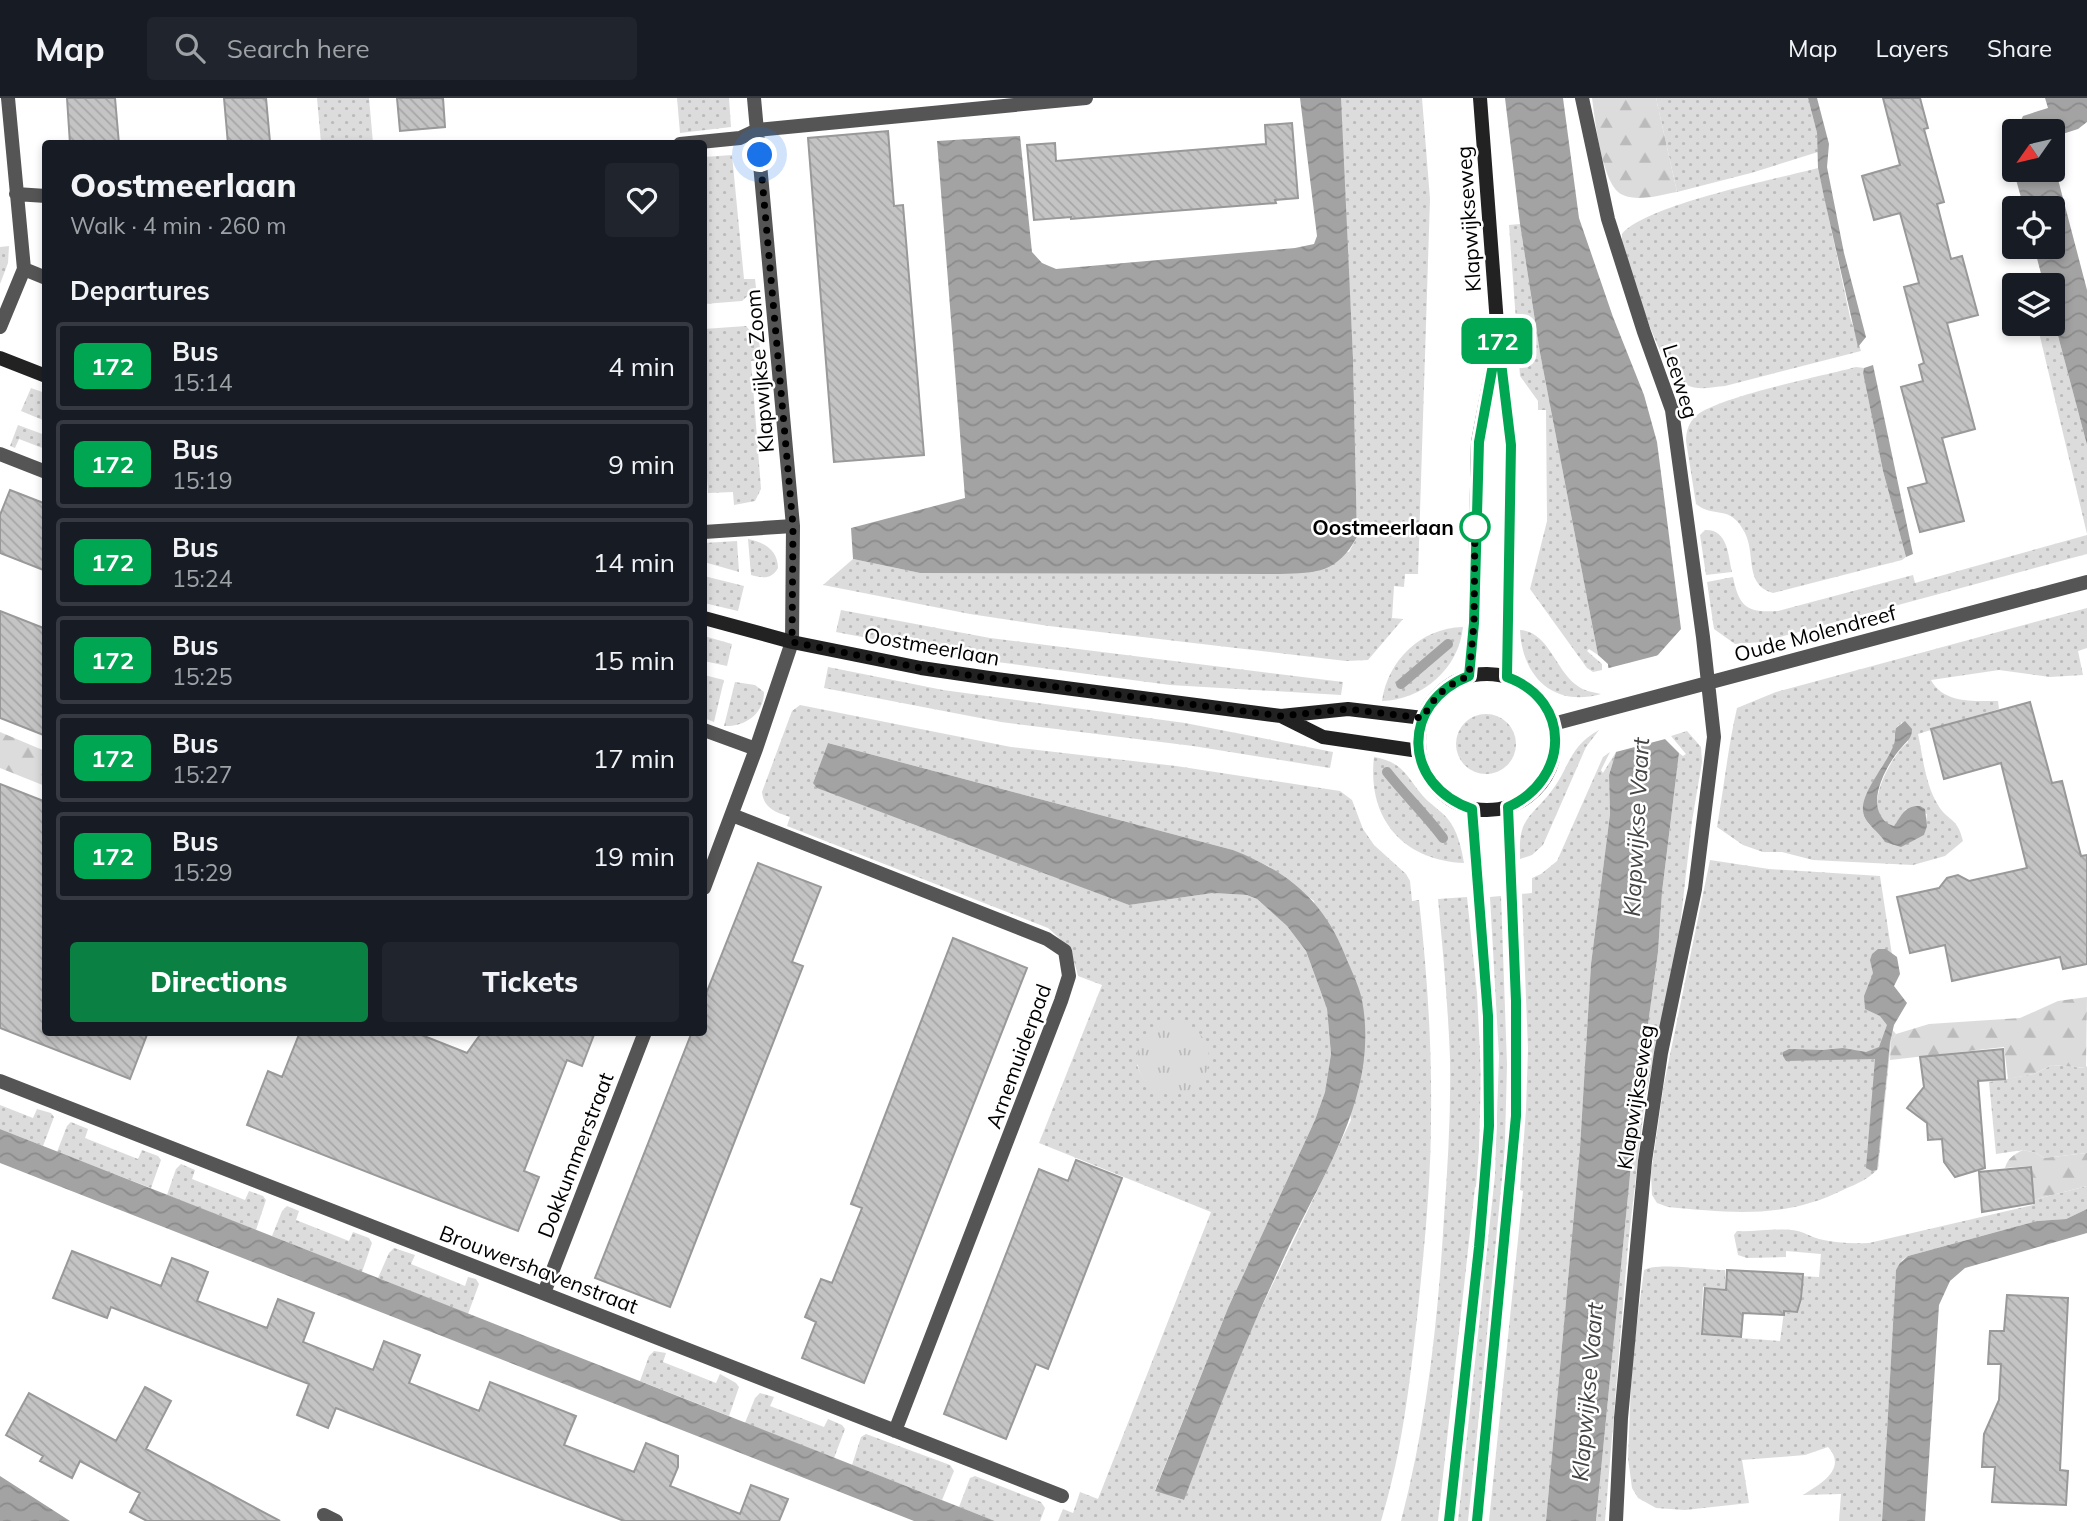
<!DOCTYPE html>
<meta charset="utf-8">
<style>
:root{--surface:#171b24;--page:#20242c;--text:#f1f3f6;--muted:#9ea1a6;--line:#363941;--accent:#0b8043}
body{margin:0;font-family:Mulish,sans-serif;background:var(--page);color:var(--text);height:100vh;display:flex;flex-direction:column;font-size:26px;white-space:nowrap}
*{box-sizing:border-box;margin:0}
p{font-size:23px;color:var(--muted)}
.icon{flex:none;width:38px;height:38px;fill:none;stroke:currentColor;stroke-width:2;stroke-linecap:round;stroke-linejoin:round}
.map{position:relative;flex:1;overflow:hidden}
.details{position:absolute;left:42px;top:42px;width:665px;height:896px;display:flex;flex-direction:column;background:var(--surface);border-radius:7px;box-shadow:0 4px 10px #0003}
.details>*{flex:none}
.badge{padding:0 14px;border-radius:10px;font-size:24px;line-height:46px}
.needle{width:46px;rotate:236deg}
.tools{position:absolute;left:2002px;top:21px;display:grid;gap:14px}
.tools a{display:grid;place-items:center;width:63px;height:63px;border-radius:7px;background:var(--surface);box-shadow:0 4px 10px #0003;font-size:35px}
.you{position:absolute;width:35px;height:35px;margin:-18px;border:5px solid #fff;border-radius:50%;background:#1a73e8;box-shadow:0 0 0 10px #1a73e833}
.map>.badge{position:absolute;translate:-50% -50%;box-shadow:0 0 0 4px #fff}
h2{padding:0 28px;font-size:26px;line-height:63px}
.round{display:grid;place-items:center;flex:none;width:74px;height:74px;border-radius:7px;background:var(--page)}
.summary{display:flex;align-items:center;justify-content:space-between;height:119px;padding:0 28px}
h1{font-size:33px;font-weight:800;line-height:52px}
.action{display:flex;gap:14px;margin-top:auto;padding:14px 28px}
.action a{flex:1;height:80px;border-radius:7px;background:var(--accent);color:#fff;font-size:28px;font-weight:800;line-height:80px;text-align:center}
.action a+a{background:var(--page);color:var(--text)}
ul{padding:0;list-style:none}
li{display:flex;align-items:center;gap:21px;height:88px;margin:0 14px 10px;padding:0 14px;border:4px solid var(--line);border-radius:7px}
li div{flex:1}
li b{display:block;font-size:26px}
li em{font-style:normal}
li .badge{min-width:77px;font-weight:700;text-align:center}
header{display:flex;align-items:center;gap:42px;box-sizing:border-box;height:98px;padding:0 35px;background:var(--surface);border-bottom:2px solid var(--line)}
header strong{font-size:33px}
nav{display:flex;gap:38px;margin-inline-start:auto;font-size:24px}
.search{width:490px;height:63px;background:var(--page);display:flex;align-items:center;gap:18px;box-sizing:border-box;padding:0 24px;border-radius:7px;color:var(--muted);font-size:26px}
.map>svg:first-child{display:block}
.grass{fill:url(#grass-dots);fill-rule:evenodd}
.forest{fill:url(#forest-firs)}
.park{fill:url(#park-tufts)}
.water{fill:url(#water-waves)}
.pier{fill:#fff}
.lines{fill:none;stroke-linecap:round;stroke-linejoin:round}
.stream{stroke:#a3a3a3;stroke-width:10}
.building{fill:url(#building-back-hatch);stroke:#999;stroke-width:2}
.lane{stroke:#555;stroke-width:14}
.street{stroke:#555;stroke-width:14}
.secondary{stroke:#222;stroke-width:14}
.line-casing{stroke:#fff;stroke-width:16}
.line{stroke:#00a651;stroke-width:10}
.walk{stroke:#000;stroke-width:7;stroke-dasharray:0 12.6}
.stop-dot{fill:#fff;stroke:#00a651;stroke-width:3.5}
.labels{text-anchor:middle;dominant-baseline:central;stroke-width:5;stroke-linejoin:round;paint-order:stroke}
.street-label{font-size:21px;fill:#000;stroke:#fff}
.stop-label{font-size:21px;font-weight:bold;fill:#000;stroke:#fff;text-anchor:end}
.water-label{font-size:23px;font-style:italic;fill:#444;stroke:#fff}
</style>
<header>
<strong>Map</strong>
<div class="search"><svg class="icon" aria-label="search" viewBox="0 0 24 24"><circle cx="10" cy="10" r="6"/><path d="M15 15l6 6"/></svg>Search here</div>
<nav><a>Map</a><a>Layers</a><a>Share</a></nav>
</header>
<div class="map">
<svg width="2087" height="1423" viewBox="0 0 2087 1423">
<defs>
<pattern id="grass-dots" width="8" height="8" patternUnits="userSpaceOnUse" patternTransform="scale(1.75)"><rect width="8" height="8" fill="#dcdcdc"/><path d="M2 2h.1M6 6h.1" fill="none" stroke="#bbb" stroke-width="1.8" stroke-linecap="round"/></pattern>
<pattern id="forest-firs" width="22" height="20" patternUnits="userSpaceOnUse" patternTransform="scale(1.75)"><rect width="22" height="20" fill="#dcdcdc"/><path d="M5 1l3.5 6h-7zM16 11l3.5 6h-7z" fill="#bbb"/></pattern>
<pattern id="park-tufts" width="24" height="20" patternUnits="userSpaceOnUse" patternTransform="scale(1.75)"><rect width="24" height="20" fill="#dcdcdc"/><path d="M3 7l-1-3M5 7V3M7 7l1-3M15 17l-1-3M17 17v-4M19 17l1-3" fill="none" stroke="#bbb"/></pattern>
<pattern id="water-waves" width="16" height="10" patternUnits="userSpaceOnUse" patternTransform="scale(1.75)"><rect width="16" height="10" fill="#a3a3a3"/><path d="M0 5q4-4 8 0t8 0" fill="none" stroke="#8b8b8b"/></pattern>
<pattern id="building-back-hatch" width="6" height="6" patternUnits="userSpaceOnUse" patternTransform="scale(1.75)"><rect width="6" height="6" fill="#c4c4c4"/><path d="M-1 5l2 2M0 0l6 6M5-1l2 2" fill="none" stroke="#a7a7a7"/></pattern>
</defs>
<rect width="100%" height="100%" fill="#fff"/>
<!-- grass -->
<path class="grass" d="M317,0H369L373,45H321Z
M677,0H729L731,29L680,35Z
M1339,0H1422L1430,101L1418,476H1405L1404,489L1394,488L1392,520L1403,521L1368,562L1346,563L1049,528L970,516L823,487L853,461L920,475L1349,454L1357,439L1353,260Z
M1656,0H1808L1817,35L1818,54L1751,75L1677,94Z
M732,57L744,181H755L756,190L742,203L704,206V59Z
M1818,70L1850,219L1861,253L1725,288C1712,289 1698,293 1687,287C1658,273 1633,177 1622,145V136C1645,107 1777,81 1818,70Z
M1520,126L1540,255L1598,557L1589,551L1587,553L1602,566V572L1593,574L1587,570L1530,491L1547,423L1546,312H1538V303L1520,278L1509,127Z
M9,148L8,165L0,186V149Z
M2053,219L2087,347V436L2037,226H2053Z
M746,228L759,244L762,262L751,263L761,391L755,403L734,407L733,394L708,395L704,332V231Z
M1856,269L1864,270L1863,275L1883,373L1906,459L1902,462L1773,495C1744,487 1756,457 1745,435C1730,405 1714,421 1696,406L1686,343C1686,333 1689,324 1696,318C1717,299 1823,278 1856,269Z
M31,290L45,295V323L21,313Z
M18,327L45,337V351L19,341L15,350L10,348Z
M1705,432C1728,431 1728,457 1732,474L1706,477L1700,437Z
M2087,437V456L1761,544L1735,546L1714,531L1707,484L1733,479C1739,509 1747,515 1778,513L1913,477L1915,485Z
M748,441C764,444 778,452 778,470C771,482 763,480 751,477Z
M737,443L739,474L704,464V445Z
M704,478L744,488L738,513L704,505Z
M2087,510V550L2078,553L2083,577L2050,579L1999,572L1931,582C1944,606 1974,603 1998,603L1999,611L1918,636C1923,659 1925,686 1938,707C1948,724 1957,718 1963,743L1945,758L1913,767L1813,762L1782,754H1763L1743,747L1717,729C1724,689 1728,649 1737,610L1776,594ZM1902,624L1908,644C1891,657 1856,721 1894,728L1906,711L1927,716L1924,737L1908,744L1883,740C1879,732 1872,731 1868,725C1853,698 1887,670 1895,646C1896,641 1894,635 1896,630Z
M841,512L990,540L1343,584L1341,597L1170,587L982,562L836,534Z
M1463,529C1459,570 1423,602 1382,603C1388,562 1421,530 1463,529Z
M1520,532C1548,534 1555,570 1575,586C1583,593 1592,594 1601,596C1553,610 1522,578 1520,532Z
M704,538L732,546L727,568L704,563Z
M828,569L943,592L1185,625L1333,654L1330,670L1193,648L1001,624L824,590Z
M704,577L724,582L714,624L704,620Z
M735,584L755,587L764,594C764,616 745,629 724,628Z
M800,607L1011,649L1176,668L1340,693L1352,702L1363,731L1374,747L1406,776L1410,783L1412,803L1419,802C1427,874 1432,946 1431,1019C1431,1086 1424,1153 1417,1220C1409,1291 1402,1354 1381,1423H1058L1063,1411L1073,1415L1080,1394L1098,1401L1211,1114L1039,1045L1102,887L1078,878C1073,855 1066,845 1048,830L787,728L790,719C776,714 764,711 762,694L792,613ZM828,645L1233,752L1268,768L1314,803L1351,1022L1246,1242L1183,1402L1155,1392L1228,1210L1315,1022L1325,994L1331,956L1327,911L1306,853L1287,828L1257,801L1247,797L1213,795L1129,807L813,685ZM1196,933C1205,941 1209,952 1208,964L1171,995C1154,992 1143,984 1137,967Z
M1456 646a30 30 0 1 1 60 0a30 30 0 1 1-60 0Z
M1599,632L1586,649L1543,747L1532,757L1520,761C1520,750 1519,740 1523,729C1529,715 1541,707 1550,695C1570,670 1568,649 1599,632Z
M1687,633L1701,649L1702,664L1692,723L1677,855L1645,1001L1628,1147L1605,1423H1596L1637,1006L1658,854L1662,794L1679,655L1683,658L1686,656L1671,638Z
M1610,654L1601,672L1603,675L1616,654L1609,677L1610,716L1591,866L1580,1050L1546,1423H1489L1523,1093L1520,1092L1526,1012L1528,951L1522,796L1532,795V780L1541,776L1557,763L1603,659Z
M1374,659C1403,664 1406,678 1423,698C1430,706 1440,712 1447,720C1458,733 1461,749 1464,765C1403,762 1367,721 1374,659Z
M1710,762L1769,771L1880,778L1892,857L1887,926L1896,936L1891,943L1878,1071C1868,1081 1857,1086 1845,1091C1786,1121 1732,1115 1668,1109L1657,1105L1652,1097L1651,1075L1664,986Z
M1501,798L1507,967L1504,1080L1468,1423H1458L1495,1077L1499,958L1490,799Z
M1467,799L1477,895L1481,974L1478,1090L1475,1089L1438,1423H1401C1427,1323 1438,1222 1444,1119C1448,1066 1451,1013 1450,960C1448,907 1443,854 1438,801Z
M2052,967L2085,970L2087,968V1055L2044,1060L2036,1055L2023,1052L1996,1056L1989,984L2034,976Z
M0,1007L33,1020L37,1011L51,1015L54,1019L43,1048L0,1031Z
M71,1024L88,1031L85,1040L138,1061L142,1052L158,1058L161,1062L151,1090L57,1054L67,1028Z
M181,1066L195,1072L192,1081L245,1102L249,1093L263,1098L266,1102L256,1132L167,1097L176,1071Z
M2087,1088V1111L2066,1121L2037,1123L1908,1158L1902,1162L1896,1173L1882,1423H1839L1841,1396L1803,1397C1820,1386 1848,1371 1828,1349L1805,1357L1742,1362L1749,1405L1685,1412L1656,1410L1638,1400L1632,1390L1628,1360L1632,1263L1644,1172C1656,1164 1707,1172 1725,1172V1191L1703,1189L1701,1237L1780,1243L1784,1214L1796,1215C1805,1203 1803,1192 1799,1178L1819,1179L1821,1156L1786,1153V1159L1747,1160L1738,1157L1734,1137L1737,1133C1757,1134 1778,1129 1798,1133C1805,1135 1812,1139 1819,1141C1836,1145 1852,1146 1869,1145L2033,1107V1102Z
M287,1108L299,1113L296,1122L349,1143L353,1134L369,1140L372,1145L362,1174L272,1138L282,1113Z
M394,1150L415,1157L411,1166L465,1188L468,1179L476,1181L479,1186L468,1216L378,1180L389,1155Z
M654,1253L666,1255L663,1264L716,1285L720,1276L736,1285L739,1289L729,1318L640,1283L649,1258Z
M760,1295L774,1299L770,1308L824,1329L828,1321L842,1327L845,1331L834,1360L745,1325L755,1300Z
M866,1336L950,1367L954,1373L942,1402L852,1367L861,1339Z
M975,1378L1041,1404L1045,1410L1040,1423H995L959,1409L970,1380Z"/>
<!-- forest -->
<path class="forest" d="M1592,0H1656L1677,94C1660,97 1639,104 1623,97C1602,89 1595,21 1592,0Z
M0,634L45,653V688L0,670Z
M2087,899L2086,970L2052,967L2034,976L2008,981L2004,949L1890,962L1891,943L1896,936L1929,926L2020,920L2058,903Z
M2023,1052L2036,1055L2044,1060L2087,1055V1088L2033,1102L2031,1068L2005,1070C2008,1060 2013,1057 2023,1052Z"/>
<!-- park -->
<path class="park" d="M1137 960a36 36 0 1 1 72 0a36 36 0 1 1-72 0Z"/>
<!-- water -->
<path class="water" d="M1300,0H1341L1353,260L1357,439C1337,475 1317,475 1280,476L920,475L853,461L851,430L965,400L937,43L1020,38L1032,154L1042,165L1056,171L1295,150L1314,146L1317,138Z
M1505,0H1563L1579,120L1613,219L1644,297L1657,344L1681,531L1657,558L1664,640L1679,655L1662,794L1658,854L1637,1006L1596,1423H1546L1580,1050L1591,866L1610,716L1609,677L1616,654L1608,566L1598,557L1540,255L1520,126Z
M1808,0H1817L1829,46L1827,69L1844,155L1866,239L1858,249L1824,99L1818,70L1817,35Z
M2045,0H2087V24L2078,31L2053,39V33H2016L2023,18L2048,10Z
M2014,37V72H2053L2054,66L2087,192V347L2053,219V187H2044L2034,149H2053V110H2024L2009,57Z
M1873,267L1913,456L1906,459L1883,373L1863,275L1864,270Z
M1905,623L1912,631C1912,640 1908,642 1902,649C1889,663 1871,695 1879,714C1882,721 1886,726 1894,728C1902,717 1905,707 1920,708L1925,711L1927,728L1924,737L1901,749L1885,744C1878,732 1865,727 1863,713C1861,693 1888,665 1894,646C1896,641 1894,635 1896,630Z
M828,645L1233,752C1288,774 1323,802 1345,857C1351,872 1359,887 1362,902C1378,987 1333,1060 1297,1132C1287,1151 1279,1171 1270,1190C1238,1260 1211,1331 1184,1402L1155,1393L1228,1210L1315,1022L1325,994L1331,956L1327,911L1306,853L1287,828L1257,801L1247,797L1213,795L1129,807L817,690L813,685Z
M1878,851H1886L1897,859L1900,876L1894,888L1907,905L1894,927L1890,944L1877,1072L1872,1073L1866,1070L1875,961L1786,963L1783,958V954L1789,951L1823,952L1843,950L1866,954L1879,949L1887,927L1880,918L1865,911L1864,898L1873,875L1870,862L1872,856Z
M0,1031L995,1423H914L0,1065Z
M2087,1111V1135L1965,1170L1950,1183L1939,1207L1925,1423H1882L1896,1172L1900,1165L1908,1158L2037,1123L2066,1121Z
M0,1378L70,1423H0Z"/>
<!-- pier -->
<path class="pier" d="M1663,556L1661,559L1669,640L1612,655L1605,571Z"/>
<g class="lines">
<!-- stream -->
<path class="stream" d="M1401,586L1448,546
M1387,674C1405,697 1426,717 1443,740"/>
</g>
<!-- building -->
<path class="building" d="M67,0H115L119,46H70Z
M224,0H266L270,44L228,46Z
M397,0H443L445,29L400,33Z
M1883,0H1920L1928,30L1924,31L1944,104L1937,106L1951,161L1962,158L1978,217L1947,225L1975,331L1942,340L1964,423L1920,434L1908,390L1927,385L1901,289L1923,283L1919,267L1924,265L1904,189L1919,185L1900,115L1874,122L1862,78L1900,67Z
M1292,25L1298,100L1275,102L1276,105L1071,121V119L1034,122L1027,47L1055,45L1056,63L1205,51L1266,46L1265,27Z
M888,33L894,108L903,107L924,357L834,364L808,40Z
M10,392L46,406V473L0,455V417Z
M0,513L46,531V638L0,620Z
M2030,604L2052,685L2062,683L2081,758L2087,757V866L2063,871L2060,859L1952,883L1945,847L1910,855L1897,799L1939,790L1947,780L1958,777L1969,783L2027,770L2001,665L1944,681L1931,631Z
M0,686L46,704V934H148L130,981L0,930Z
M758,765L821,789L792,864L803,868L670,1209L595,1180L692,934H704V906L706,896Z
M953,840L1027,870L864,1285L802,1260L816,1224L805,1219L821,1181L832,1185L862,1110L851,1106Z
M300,934H414L467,955L482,934H595L582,968L567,962L524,1073L539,1079L518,1133L247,1027L268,973L282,979Z
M2003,951L2005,981L1978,983L1985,1070L1955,1079L1944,1064L1942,1041L1928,1042L1927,1025L1907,1010L1924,989L1920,959Z
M1076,1062L1122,1080L1048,1271L1036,1266L1006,1341L944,1316L1039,1071L1068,1083Z
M2031,1069L2034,1105L1982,1114L1979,1074Z
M72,1153L161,1188L172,1160L191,1167L208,1174L197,1203L267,1230L278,1201L314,1215L303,1244L373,1272L384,1243L420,1257L409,1285L479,1313L490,1284L576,1318L564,1347L634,1374L646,1345L678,1358V1369L670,1388L740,1416L751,1387L788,1401L779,1423H624L336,1310L328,1330L297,1317L309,1286L111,1209L107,1220L53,1200Z
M1727,1172L1803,1176L1801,1201L1797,1214L1784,1213V1217L1743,1215L1741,1239L1702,1236L1705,1190L1726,1192Z
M2007,1197L2068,1200L2060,1372L2068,1373L2066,1407L1992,1404L1995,1369H1982L1984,1336L1999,1302L2001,1266H1988L1990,1233H2004Z
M145,1289L171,1303L146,1351L280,1423H147L130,1414L140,1395L80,1363L72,1380L40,1363L43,1358L6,1337L29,1295L116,1343Z"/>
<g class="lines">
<!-- lane -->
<path class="lane" d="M324,1417L336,1423"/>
<!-- street -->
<path class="street" d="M1582,0L1608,121L1644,234L1672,312L1703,539L1714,639L1695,791L1661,955L1645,1063L1621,1320L1616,1423
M680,46L740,40L757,32L1086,0
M16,96L46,98
M24,171L46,180
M0,229L24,171L8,0
M0,356L46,374
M704,434L793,428
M1553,626L2087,484
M704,632L756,651
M732,717L1047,841L1065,853L1069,878L1061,903L895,1333
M704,790L756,651L792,544L793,428L754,0
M0,983L1062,1398
M544,1195L645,934"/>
<!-- secondary -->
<path class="secondary" d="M1480,0L1498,239L1511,347L1507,579
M0,260L46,278
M704,520L792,544L921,570L996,581L1281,618L1348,611L1423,620
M1419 644a68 68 0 1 1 136 0a68 68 0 1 1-136 0Z
M1469,578L1474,525L1478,344L1495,254
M1281,618L1323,639L1419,653
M1449,1423L1479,1149L1489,1028L1488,918L1472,711
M1477,1423L1516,1018V903L1508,709"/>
</g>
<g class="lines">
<defs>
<path id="line" d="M1449,1423L1479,1149L1489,1028L1488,918L1472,711C1402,687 1400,605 1469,578L1474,525L1479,344L1498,239L1511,347L1507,579C1573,603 1569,682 1508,709L1516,903V1018L1477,1423"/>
</defs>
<!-- line casing -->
<use href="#line" class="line-casing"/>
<!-- line -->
<use href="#line" class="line"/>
<!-- walk -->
<path class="walk" d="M760,57L793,428L792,544L921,570L996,581L1281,618L1348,611L1423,620C1434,598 1446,587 1469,578L1474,525L1475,429"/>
</g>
<!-- markers -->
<circle class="stop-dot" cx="1475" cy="429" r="14"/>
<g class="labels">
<!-- street labels -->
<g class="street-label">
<text transform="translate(1468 121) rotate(-94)">Klapwijkseweg</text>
<text transform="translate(759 273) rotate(-95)">Klapwijkse Zoom</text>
<text transform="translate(1681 283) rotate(73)">Leeweg</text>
<text transform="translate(1815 535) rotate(-15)">Oude Molendreef</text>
<text transform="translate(932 548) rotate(10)">Oostmeerlaan</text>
<text transform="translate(1018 958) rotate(-70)">Arnemuiderpad</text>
<text transform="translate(1635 999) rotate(-81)">Klapwijkseweg</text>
<text transform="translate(575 1057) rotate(-69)">Dokkummerstraat</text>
<text transform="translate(539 1171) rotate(21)">Brouwershavenstraat</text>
</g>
<!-- stop labels -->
<g class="stop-label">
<text x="1454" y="429">Oostmeerlaan</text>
</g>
<!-- water labels -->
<g class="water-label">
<text transform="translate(1636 729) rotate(-87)">Klapwijkse Vaart</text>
<text transform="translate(1587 1294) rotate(-85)">Klapwijkse Vaart</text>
</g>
</g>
</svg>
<div class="tools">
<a><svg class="needle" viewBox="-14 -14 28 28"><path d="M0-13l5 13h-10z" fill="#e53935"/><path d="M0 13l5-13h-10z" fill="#9ea1a6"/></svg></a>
<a><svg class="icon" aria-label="locate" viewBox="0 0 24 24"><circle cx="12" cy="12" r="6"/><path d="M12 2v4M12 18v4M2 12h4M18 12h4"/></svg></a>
<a><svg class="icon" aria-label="layers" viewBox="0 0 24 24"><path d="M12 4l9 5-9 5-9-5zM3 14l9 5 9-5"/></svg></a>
</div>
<div class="you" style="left:760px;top:57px"></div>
<b class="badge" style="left:1497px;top:243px;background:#00a651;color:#fff">172</b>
<section class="details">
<div class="summary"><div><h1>Oostmeerlaan</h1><p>Walk · 4 min · 260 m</p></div><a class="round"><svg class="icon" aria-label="heart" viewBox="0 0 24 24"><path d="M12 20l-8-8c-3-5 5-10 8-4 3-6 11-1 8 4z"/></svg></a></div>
<h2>Departures</h2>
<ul>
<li><span class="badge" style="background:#00a651;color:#fff">172</span><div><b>Bus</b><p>15:14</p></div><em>4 min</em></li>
<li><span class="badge" style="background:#00a651;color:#fff">172</span><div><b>Bus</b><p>15:19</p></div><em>9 min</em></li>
<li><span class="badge" style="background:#00a651;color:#fff">172</span><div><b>Bus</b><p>15:24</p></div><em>14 min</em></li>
<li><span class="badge" style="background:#00a651;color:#fff">172</span><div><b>Bus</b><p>15:25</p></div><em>15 min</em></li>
<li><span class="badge" style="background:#00a651;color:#fff">172</span><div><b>Bus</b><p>15:27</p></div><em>17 min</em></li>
<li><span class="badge" style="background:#00a651;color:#fff">172</span><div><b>Bus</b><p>15:29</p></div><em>19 min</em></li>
</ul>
<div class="action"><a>Directions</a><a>Tickets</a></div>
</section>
</div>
